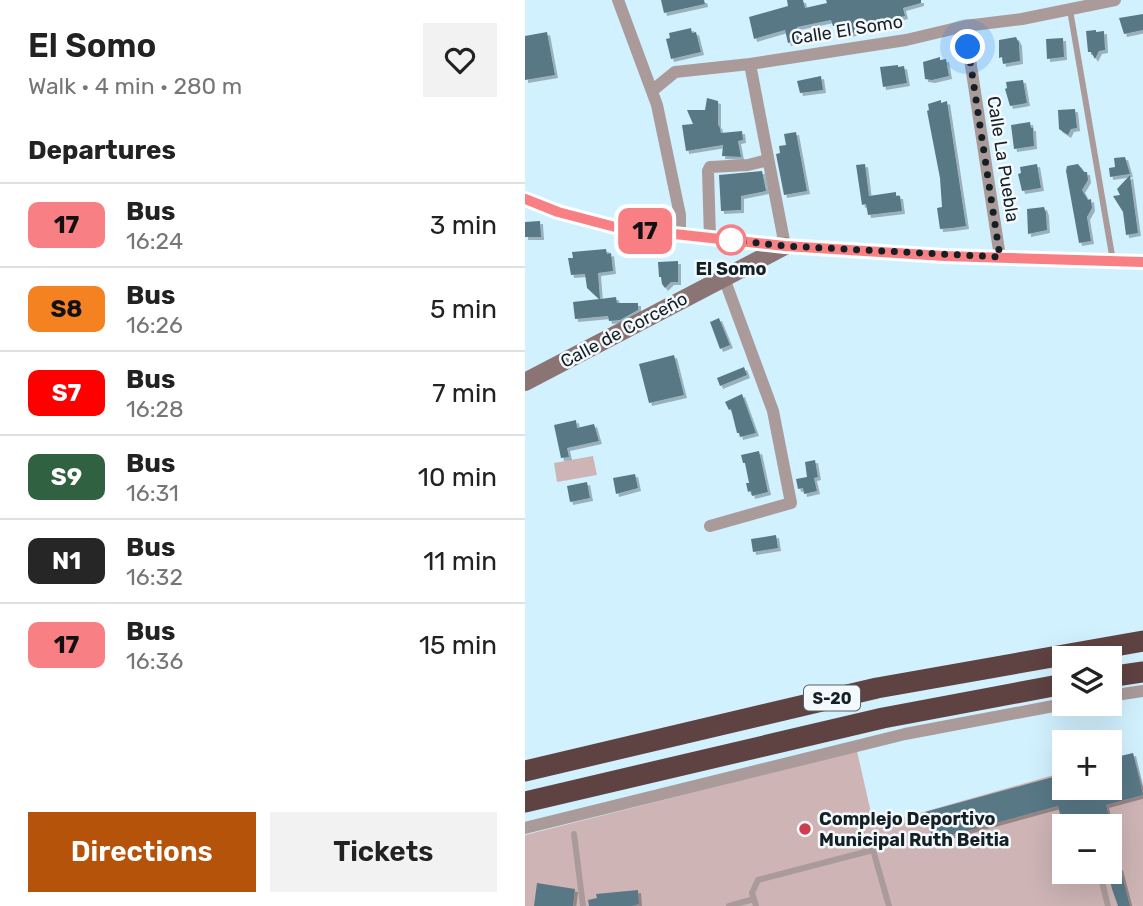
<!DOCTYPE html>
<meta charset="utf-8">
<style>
:root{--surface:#fff;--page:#f2f2f2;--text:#222;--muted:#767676;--line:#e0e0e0;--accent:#b45309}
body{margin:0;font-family:Rubik,sans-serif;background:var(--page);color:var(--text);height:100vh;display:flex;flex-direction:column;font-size:26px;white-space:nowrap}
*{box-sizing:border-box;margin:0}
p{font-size:23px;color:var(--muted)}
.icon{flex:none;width:38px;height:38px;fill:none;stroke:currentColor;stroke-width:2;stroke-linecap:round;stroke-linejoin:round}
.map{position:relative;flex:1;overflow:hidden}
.details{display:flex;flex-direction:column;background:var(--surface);width:525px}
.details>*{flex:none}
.badge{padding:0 14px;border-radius:10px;font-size:24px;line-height:46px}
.controls{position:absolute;left:527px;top:646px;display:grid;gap:14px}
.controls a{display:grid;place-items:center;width:70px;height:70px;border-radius:0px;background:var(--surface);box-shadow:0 7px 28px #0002;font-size:35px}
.you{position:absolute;width:35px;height:35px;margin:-18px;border:5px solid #fff;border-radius:50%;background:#1a73e8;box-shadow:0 0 0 10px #1a73e833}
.map>.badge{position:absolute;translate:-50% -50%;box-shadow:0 0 0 4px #fff}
h2{padding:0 28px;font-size:26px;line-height:63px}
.round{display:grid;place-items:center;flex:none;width:74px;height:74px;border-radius:0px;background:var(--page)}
.headline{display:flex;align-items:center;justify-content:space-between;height:119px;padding:0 28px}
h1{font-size:33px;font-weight:600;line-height:52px}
.primary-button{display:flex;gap:14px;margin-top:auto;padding:14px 28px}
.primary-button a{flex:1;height:80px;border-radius:0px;background:var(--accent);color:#fff;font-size:28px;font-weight:600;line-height:80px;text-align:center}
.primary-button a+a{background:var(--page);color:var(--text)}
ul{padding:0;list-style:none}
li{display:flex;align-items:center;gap:21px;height:84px;padding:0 28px;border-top:2px solid var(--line)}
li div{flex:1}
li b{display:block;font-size:26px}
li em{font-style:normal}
li .badge{min-width:77px;font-weight:700;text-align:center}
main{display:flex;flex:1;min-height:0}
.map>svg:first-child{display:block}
.green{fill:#ceb4b4;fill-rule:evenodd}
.building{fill:#597886;filter:url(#shadow)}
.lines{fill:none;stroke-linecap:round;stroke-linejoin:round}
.service{stroke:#aa9b9a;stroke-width:6}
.minor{stroke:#aa9b9a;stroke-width:12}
.secondary{stroke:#8b7474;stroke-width:18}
.motorway{stroke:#5f4242;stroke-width:21}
.line-casing{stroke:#fff;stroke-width:16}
.line{stroke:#f88084;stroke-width:10}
.walk{stroke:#152025;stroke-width:7;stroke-dasharray:0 12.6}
.stop-dot{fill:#fff;stroke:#f88084;stroke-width:3.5}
.poi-dot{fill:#ce3e4e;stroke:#f3f9fc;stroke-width:2.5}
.labels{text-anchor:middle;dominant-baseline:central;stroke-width:5;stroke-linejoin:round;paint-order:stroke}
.shield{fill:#f3f9fc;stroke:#586166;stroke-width:2}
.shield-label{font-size:16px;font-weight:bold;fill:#152025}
.street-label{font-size:18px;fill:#152025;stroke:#f3f9fc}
.stop-label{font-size:18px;font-weight:bold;fill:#152025;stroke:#f3f9fc}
.poi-label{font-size:18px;font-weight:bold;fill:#152025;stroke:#f3f9fc;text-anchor:start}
</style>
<main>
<section class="details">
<div class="headline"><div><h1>El Somo</h1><p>Walk · 4 min · 280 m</p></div><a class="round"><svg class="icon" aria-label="heart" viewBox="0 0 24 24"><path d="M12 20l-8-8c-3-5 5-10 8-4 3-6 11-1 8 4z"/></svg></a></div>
<h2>Departures</h2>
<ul>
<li><span class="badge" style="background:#f88084;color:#111">17</span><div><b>Bus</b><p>16:24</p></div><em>3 min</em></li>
<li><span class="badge" style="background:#f58220;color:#111">S8</span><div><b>Bus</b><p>16:26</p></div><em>5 min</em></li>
<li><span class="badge" style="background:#f00;color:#fff">S7</span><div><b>Bus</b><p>16:28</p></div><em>7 min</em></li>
<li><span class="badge" style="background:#306242;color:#fff">S9</span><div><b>Bus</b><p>16:31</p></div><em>10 min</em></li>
<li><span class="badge" style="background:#262626;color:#fff">N1</span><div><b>Bus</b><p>16:32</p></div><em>11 min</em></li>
<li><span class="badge" style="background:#f88084;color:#111">17</span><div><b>Bus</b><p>16:36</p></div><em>15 min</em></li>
</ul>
<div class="primary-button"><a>Directions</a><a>Tickets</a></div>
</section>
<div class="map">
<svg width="618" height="906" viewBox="0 0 618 906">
<defs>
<filter id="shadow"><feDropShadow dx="3" dy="3" stdDeviation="0" flood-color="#0004"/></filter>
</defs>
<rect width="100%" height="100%" fill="#d2f1ff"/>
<!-- green -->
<path class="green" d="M68,456L72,475L32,482L29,463Z
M332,751L349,826L539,772V788H584L585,759L608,753L618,788V906H0V835ZM539,826H584V872H539Z"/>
<!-- building -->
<path class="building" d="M136,0H179L180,4L139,13Z
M262,0H278L280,8L302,3L301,0H396V3L378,8L380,16L372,18V21L324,34L323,31L315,33L313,25L308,26L306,20L272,27L275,40L263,43L260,30L229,39L224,17L263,6Z
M618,14V30L599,34L594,18Z
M166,28L167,33L171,32L176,52L146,59L141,39L145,38L144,33Z
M571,30V32L579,31L580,50L574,51L570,59L566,52H563L561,31Z
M22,32L30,75L0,80V36Z
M491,37L494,43L495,61L478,64L477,57L474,58V40Z
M538,38L539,57L522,59L521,39Z
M415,57V60L421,59L424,76L407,80L400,79L398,62Z
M373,65V67L379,66L382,83L358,87L355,67Z
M296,76L298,90L275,93L272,81Z
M498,80L502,103L485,106L480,89L482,88L481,82Z
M182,98L193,101V126L194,125L196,133L217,131L218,140L213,141L216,157L197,156L198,145L161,151L157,125L168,124L162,110H180Z
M416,100V103L422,101L441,226L427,228L415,229L412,208L417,207L415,178L402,111L404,110L403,104Z
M550,109L552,128L546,129L543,135L534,129L533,110Z
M505,122L506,128H508L509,146L489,149L486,125Z
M271,132L282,191L259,195L251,154L255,153L254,146L261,145L259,134Z
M600,157L605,174L585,177L584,168L590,167L589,158Z
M340,164L344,196L371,192V196H375L377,211L343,215L341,204L337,205L331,165Z
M512,164L516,188L497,191L493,174L496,173L495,167Z
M553,164L559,172H562L563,180L557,190L563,200L566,199L567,208L562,217L566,241L554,243L541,171L542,166Z
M237,171L241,191L216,196V210L196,211L194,175Z
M605,175L613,233L601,235L598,212L588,196L595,195L592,189Z
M519,207L521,213L522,230L503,234L502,209Z
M15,221L16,237H0V222Z
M81,249L82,254L86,253L88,271L73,273L75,299L91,297L92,303H113V310L95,320L84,321L83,316L50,319L48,302L74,299L62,288L60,274L46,275L43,258H48L47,252Z
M153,261V282H146L140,288L137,284L136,277H134L133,262Z
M194,318L205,345L195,349L185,322Z
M149,355L159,395L124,403L114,364Z
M219,367L222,375L195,386L192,378Z
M217,394L231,433L215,437L214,433H212L206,409L204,410L200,402Z
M51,420L52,428L69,424L74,441L42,448L44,457L36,458L29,425Z
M234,451L243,492L227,496L226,491L223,492L221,483H224L220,463H218L216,455Z
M290,460L293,477L289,478L292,491L279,494L278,488L273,489L271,479L282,477L280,462Z
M110,474L113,488L91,494L88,478Z
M62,482L65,498L45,502L42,486Z
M251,535L253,548L228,552L226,539Z
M608,753L618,795L581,805L585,820L563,826H538L533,806L408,840L400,812L539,774V788H584V759Z
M595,867L605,906H593L587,889L583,872Z
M12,883L50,889L48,906H9Z
M113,890L114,904L107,906H64L63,900L72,898L71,894Z"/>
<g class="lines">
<!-- service -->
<path class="service" d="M545,10L588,261
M49,834L58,906
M577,882L583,906
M204,906L229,899
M231,906L227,893L233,880L348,850L364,906"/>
<!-- minor -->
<path class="minor" d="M93,0L132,105L155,215V235
M440,26L475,257
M225,64L260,246
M128,90L150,72L225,64L381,40L440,26L497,19L590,0
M0,199L33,212L94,228L260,246L419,256L618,262
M185,238L183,171L185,167L223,165L243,160
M185,526L266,503L248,411L199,278
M584,696L618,691
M0,828L380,734L539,704"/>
<!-- secondary -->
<path class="secondary" d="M0,382L260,246"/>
<!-- motorway -->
<path class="motorway" d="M584,677L618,672
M0,771L352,688L618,641
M0,802L358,718L539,684"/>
</g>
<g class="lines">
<defs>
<path id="line" d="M0,199L33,212L94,228L260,246L419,256L618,262"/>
</defs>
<!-- line casing -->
<use href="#line" class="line-casing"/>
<!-- line -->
<use href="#line" class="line"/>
<!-- walk -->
<path class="walk" d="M206,240L260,246L475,257L443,47"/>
</g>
<!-- markers -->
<circle class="stop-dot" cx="206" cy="240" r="14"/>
<circle class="poi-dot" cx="280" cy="829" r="7"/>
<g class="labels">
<!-- shield labels -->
<rect class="shield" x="279" y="685.5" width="56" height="25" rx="5"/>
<g class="shield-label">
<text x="307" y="698">S-20</text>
</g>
<!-- street labels -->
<g class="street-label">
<text transform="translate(322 30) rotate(-9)">Calle El Somo</text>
<text transform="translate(478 159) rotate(81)">Calle La Puebla</text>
<text transform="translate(99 330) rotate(-28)">Calle de Corceño</text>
</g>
<!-- stop labels -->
<g class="stop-label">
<text x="206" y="269">El Somo</text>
</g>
<!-- poi labels -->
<g class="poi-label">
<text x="294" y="819">Complejo Deportivo<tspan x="294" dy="21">Municipal Ruth Beitia</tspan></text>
</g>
</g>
</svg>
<div class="controls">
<a><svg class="icon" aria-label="layers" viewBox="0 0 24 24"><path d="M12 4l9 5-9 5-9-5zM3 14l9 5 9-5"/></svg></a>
<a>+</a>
<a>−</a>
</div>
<div class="you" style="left:443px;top:47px"></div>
<b class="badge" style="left:120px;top:231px;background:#f88084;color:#111">17</b>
</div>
</main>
